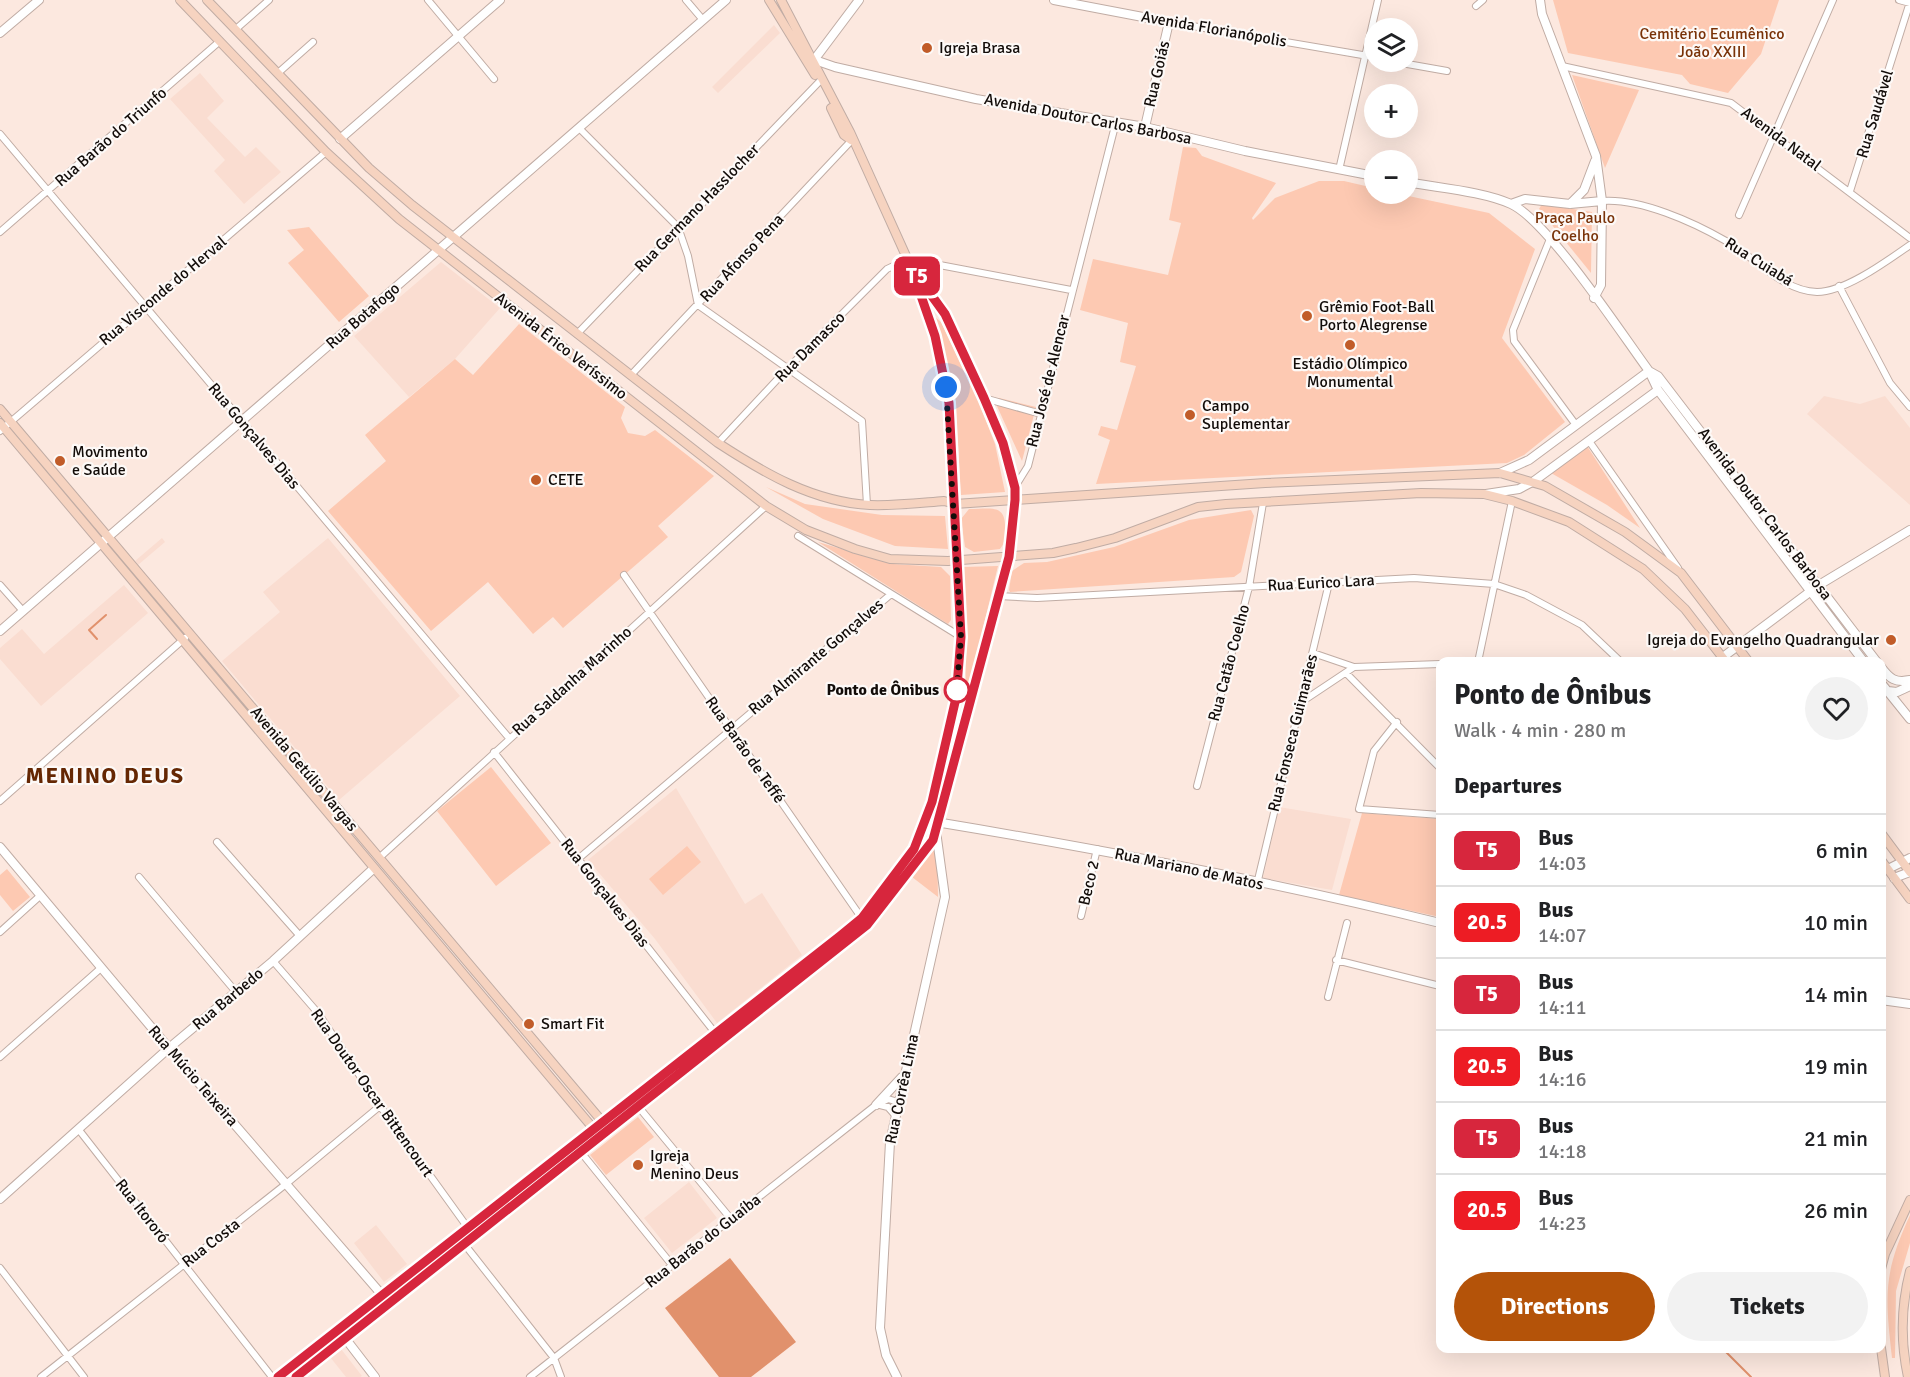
<!DOCTYPE html>
<meta charset="utf-8">
<style>
:root{--surface:#fff;--page:#f2f2f2;--text:#202124;--muted:#757577;--line:#e0e0e0;--accent:#b45309}
body{margin:0;font-family:Signika,sans-serif;background:var(--page);color:var(--text);height:100vh;display:flex;flex-direction:column;font-size:22px;white-space:nowrap}
*{box-sizing:border-box;margin:0}
p{font-size:20px;color:var(--muted)}
.icon{flex:none;width:33px;height:33px;fill:none;stroke:currentColor;stroke-width:2;stroke-linecap:round;stroke-linejoin:round}
.map{position:relative;flex:1;overflow:hidden}
.sheet{position:absolute;left:1436px;top:657px;width:450px;height:696px;display:flex;flex-direction:column;background:var(--surface);border-radius:12px;box-shadow:0 6px 24px #0002}
.sheet>*{flex:none}
.badge{padding:0 12px;border-radius:9px;font-size:21px;line-height:39px}
.buttons{position:absolute;left:1364px;top:18px;display:grid;gap:12px}
.buttons a{display:grid;place-items:center;width:54px;height:54px;border-radius:50%;background:var(--surface);box-shadow:0 6px 24px #0002;font-size:30px}
.you{position:absolute;width:30px;height:30px;margin:-15px;border:4px solid #fff;border-radius:50%;background:#1a73e8;box-shadow:0 0 0 9px #1a73e833}
.map>.badge{position:absolute;translate:-50% -50%;box-shadow:0 0 0 3px #fff}
h2{padding:0 18px;font-size:22px;line-height:54px}
.round{display:grid;place-items:center;flex:none;width:63px;height:63px;border-radius:32px;background:var(--page)}
.headline{display:flex;align-items:center;justify-content:space-between;height:102px;padding:0 18px}
h1{font-size:28px;font-weight:700;line-height:45px}
.action{display:flex;gap:12px;margin-top:auto;padding:12px 18px}
.action a{flex:1;height:69px;border-radius:36px;background:var(--accent);color:#fff;font-size:24px;font-weight:700;line-height:69px;text-align:center}
.action a+a{background:var(--page);color:var(--text)}
ul{padding:0;list-style:none}
li{display:flex;align-items:center;gap:18px;height:72px;padding:0 18px;border-top:2px solid var(--line)}
li div{flex:1}
li b{display:block;font-size:22px}
li em{font-style:normal}
li .badge{min-width:66px;font-weight:700;text-align:center}
.map>svg:first-child{display:block}
.built{fill:#faddd1}
.green{fill:#fdc9b2}
.water{fill:#e1916c}
.lines{fill:none;stroke-linecap:round;stroke-linejoin:round}
.stream{stroke:#e1916c;stroke-width:2}
.minor-casing{stroke:#c0aca4;stroke-width:8}
.tertiary-casing{stroke:#c0aca4;stroke-width:10}
.secondary-casing{stroke:#c0aca4;stroke-width:10}
.minor{stroke:#fff;stroke-width:6}
.tertiary{stroke:#fff;stroke-width:8}
.secondary{stroke:#f6d3c0;stroke-width:8}
.line-casing{stroke:#fff;stroke-width:14}
.line{stroke:#d7263d;stroke-width:9}
.walk{stroke:#120c09;stroke-width:6;stroke-dasharray:0 10.8}
.poi-dot{fill:#c15c29;stroke:#fdf9f7;stroke-width:2}
.stop-dot{fill:#fff;stroke:#d7263d;stroke-width:3}
.labels{text-anchor:middle;dominant-baseline:central;stroke-width:4.5;stroke-linejoin:round;paint-order:stroke}
.street-label{font-size:16px;fill:#120c09;stroke:#fdf9f7}
.park-label{font-size:16px;fill:#793208;stroke:#fdf9f7}
.poi-label{font-size:16px;fill:#120c09;stroke:#fdf9f7;text-anchor:start}
.stop-label{font-size:16px;font-weight:bold;fill:#120c09;stroke:#fdf9f7;text-anchor:end}
.district-label{font-size:22px;font-weight:bold;letter-spacing:1.5px;fill:#652703;stroke:#fdf9f7}
</style>
<div class="map">
<svg width="1910" height="1377" viewBox="0 0 1910 1377">
<rect width="100%" height="100%" fill="#fce8df"/>
<!-- built -->
<path class="built" d="M774,25L780,33L718,93L712,87Z
M200,73L224,101L207,118L245,157L256,147L281,172L244,204L214,171L225,160L170,99Z
M441,262L500,308L455,359L409,397L354,336Z
M1824,396L1860,404L1885,396L1910,428V505L1807,414Z
M162,538L165,542L138,565L135,561Z
M328,538L460,696L339,800L222,661L280,612L263,592Z
M124,585L148,613L41,706L0,659V648L22,629L44,654Z
M676,788L745,904L762,893L802,955L717,1023L655,939L588,860Z
M1279,807L1351,819L1332,890L1263,878Z
M689,1182L717,1218L672,1253L644,1218Z
M376,1225L407,1264L384,1282L354,1243Z
M341,1349L362,1376L360,1377H346L330,1357Z"/>
<!-- green -->
<path class="green" d="M1553,0H1779L1761,54L1728,93L1690,84L1682,75L1568,53Z
M1572,75L1639,90L1605,168Z
M1183,147L1196,148L1202,156L1276,183L1252,218L1253,220L1275,198L1319,181H1344L1374,188V194H1399L1489,213L1535,249L1502,338L1565,422L1524,455L1507,463L1096,484L1110,440L1098,435L1101,426L1117,430L1136,366L1120,362L1128,323L1080,310L1093,259L1168,275L1181,223L1169,220Z
M1542,204L1592,212L1591,273L1539,209Z
M309,227L369,296L339,322L288,263L304,250L287,230Z
M935,317L941,322L978,400L995,444L1005,492L961,495L955,396Z
M519,324L625,407L621,418L628,433L645,436L655,430L714,476L658,526L668,537L563,628L553,617L533,634L488,582L431,631L328,511L386,461L365,435L455,359L473,375Z
M999,398L1036,407L1022,461L996,404Z
M1587,446L1640,528L1607,505L1551,473Z
M766,487L805,504L882,515L945,516L948,549L895,546L823,519Z
M969,509C991,509 1007,503 1005,531C1005,538 1005,543 1000,549L974,552L965,547L961,519Z
M1251,510L1254,516L1241,572L1234,577L1010,592L1009,590L1012,571L1024,563L1047,562L1114,547L1189,520Z
M818,542L893,564L941,567L950,576L951,620L948,624Z
M998,566L969,686L966,689L963,567Z
M491,767L551,843L496,886L437,811Z
M1362,813L1440,819V917L1339,895Z
M937,842L938,897L912,877Z
M687,846L701,862L663,895L649,879Z
M7,869L30,897L13,911L0,895V875Z
M638,1117L654,1137L606,1175L590,1155Z
M1910,1215V1243L1896,1291L1895,1358H1892C1885,1295 1883,1274 1910,1215Z"/>
<!-- water -->
<path class="water" d="M730,1258L796,1342L751,1377H719L665,1308Z"/>
<g class="lines">
<!-- stream -->
<path class="stream" d="M97,639L89,630L106,615
M1722,1348L1751,1377"/>
<defs>
<path id="minor" d="M428,0L494,79
M686,0L703,20
M1899,0L1910,3
M1476,6L1483,0
M1169,22L1374,57
M236,29L269,0
M1396,62L1447,71
M1562,66L1731,103L1910,238
M278,73L313,42
M580,129L678,227L688,256L698,305L862,421L867,505
M0,134L509,738
M1339,170L1378,0
M1850,191L1910,2
M1602,201C1640,198 1693,222 1726,241C1755,257 1782,291 1817,292C1845,292 1887,261 1910,245
M1739,215L1833,0
M0,232L220,41
M1550,239L1513,330L1514,341L1576,425
M1839,286L1890,383L1910,407
M577,334L819,82
M631,375L851,141
M984,398L1041,414
M0,431L326,152
M1589,441L1678,568
M718,443L787,369L887,269L908,259L1071,290
M1015,487L1028,466L1116,122
M798,536L961,637
M624,575L863,920
M0,585L23,611
M998,596L1037,598L1414,578L1494,584L1526,595L1582,625L1621,662
M1313,653L1354,667
M1478,662L1512,501
M1346,673L1440,768
M1300,703L1354,667L1440,664
M1397,722L1374,751L1359,809L1440,815
M494,752L716,1034
M1197,786L1249,587L1263,503
M0,801L185,638
M217,842L300,936
M379,858L766,506
M578,859L890,595
M139,877L236,992
M1257,884L1329,583
M1081,916L1097,849
M0,932L41,895
M1336,960L1440,986
M273,961L318,1013L380,1106L468,1228
M1328,997L1347,923
M0,1057L101,968
M645,1091L637,1105L731,1219
M880,1105L888,1107L895,1115
M79,1130L272,1377
M580,1151L672,1265
M458,1236L554,1358L561,1377
M0,1268L84,1377
M41,1377L286,1184L380,1106
M530,1377L876,1105L888,1099L898,1102"/>
<path id="tertiary" d="M1054,0L1169,22L1145,127
M1540,0L1542,14L1596,156L1602,201L1601,285L1594,298
M0,33L39,0
M809,58L835,67L976,99L1145,127L1245,151L1374,176
M814,60L859,0
M340,139L500,0
M1407,182C1438,188 1482,191 1511,204C1548,221 1621,333 1649,371L1658,390L1864,662
M1511,204L1525,199L1570,204L1602,201
M1570,204L1584,190L1595,161
M1649,371L1658,376L1877,662
M1500,473L1529,460L1649,371
M1486,494L1519,489L1534,481L1658,390
M0,631L726,0
M1723,657L1819,585L1910,530
M1881,667C1890,679 1895,683 1910,680
M1881,683L1910,719
M1888,691L1897,692L1910,686
M936,822C1105,850 1274,882 1440,923
M0,847L178,1059L389,1303
M1888,869L1910,858
M1894,878L1910,872
M1881,1000L1910,1004
M876,1105L902,1077
M0,1199L169,1048L273,961L373,869
M345,1338L375,1377
M897,1377L886,1355L880,1328L890,1142L945,897L932,802"/>
<path id="secondary" d="M180,0L326,152L399,219L766,506L806,530L855,549L890,559L948,561L1053,553L1076,548L1115,538L1198,507L1226,504L1421,493L1484,494L1512,501L1569,522L1643,569L1685,609L1726,662
M207,0L369,168L412,205L718,443C764,473 813,502 870,505C894,506 919,503 944,501L955,504L1265,483L1500,473L1545,486L1625,532L1681,573L1749,662
M769,0L815,75
M831,108L844,135L851,140
M0,409L606,1126
M0,423L598,1134
M1881,833L1910,872
M1881,860L1910,899
M1881,1269L1885,1254L1910,1200
M1881,1348L1885,1377
M278,1377L862,918L914,849L925,824L956,698L961,637L949,403L935,336L911,267L850,132L781,0
M296,1377L867,925L933,840L1009,557L1015,500V488L1003,443L945,314L918,277
M1908,1377C1900,1340 1901,1306 1910,1271"/>
</defs>
<!-- minor casing -->
<use href="#minor" class="minor-casing"/>
<!-- tertiary casing -->
<use href="#tertiary" class="tertiary-casing"/>
<!-- secondary casing -->
<use href="#secondary" class="secondary-casing"/>
<!-- minor -->
<use href="#minor" class="minor"/>
<!-- tertiary -->
<use href="#tertiary" class="tertiary"/>
<!-- secondary -->
<use href="#secondary" class="secondary"/>
</g>
<g class="lines">
<defs>
<path id="line" d="M278,1377L840,936L862,918L914,849L932,802L956,698L961,637L949,403L935,336L911,267L945,314L984,398L1003,443L1015,488V500L1009,557L933,840L867,925L296,1377"/>
</defs>
<!-- line casing -->
<use href="#line" class="line-casing"/>
<!-- line -->
<use href="#line" class="line"/>
<!-- walk -->
<path class="walk" d="M946,387L961,637L956,698L957,690"/>
</g>
<!-- markers -->
<g class="poi-dot">
<circle cx="927" cy="48" r="6"/>
<circle cx="1307" cy="316" r="6"/>
<circle cx="1350" cy="345" r="6"/>
<circle cx="1190" cy="415" r="6"/>
<circle cx="60" cy="461" r="6"/>
<circle cx="536" cy="480" r="6"/>
<circle cx="1891" cy="640" r="6"/>
<circle cx="529" cy="1024" r="6"/>
<circle cx="638" cy="1165" r="6"/>
</g>
<circle class="stop-dot" cx="957" cy="690" r="12"/>
<g class="labels">
<!-- street labels -->
<g class="street-label">
<text transform="translate(1214 29) rotate(10)">Avenida Florianópolis</text>
<text transform="translate(1157 74) rotate(-77)">Rua Goiás</text>
<text transform="translate(1875 114) rotate(-73)">Rua Saudável</text>
<text transform="translate(1088 119) rotate(11)">Avenida Doutor Carlos Barbosa</text>
<text transform="translate(111 137) rotate(-41)">Rua Barão do Triunfo</text>
<text transform="translate(1781 139) rotate(37)">Avenida Natal</text>
<text transform="translate(697 208) rotate(-46)">Rua Germano Hasslocher</text>
<text transform="translate(742 258) rotate(-47)">Rua Afonso Pena</text>
<text transform="translate(1759 262) rotate(32)">Rua Cuiabá</text>
<text transform="translate(163 291) rotate(-40)">Rua Visconde do Herval</text>
<text transform="translate(363 316) rotate(-41)">Rua Botafogo</text>
<text transform="translate(561 346) rotate(38)">Avenida Érico Veríssimo</text>
<text transform="translate(810 347) rotate(-45)">Rua Damasco</text>
<text transform="translate(1048 381) rotate(-76)">Rua José de Alencar</text>
<text transform="translate(254 436) rotate(50)">Rua Gonçalves Dias</text>
<text transform="translate(1765 514) rotate(53)">Avenida Doutor Carlos Barbosa</text>
<text transform="translate(1321 583) rotate(-3)">Rua Eurico Lara</text>
<text transform="translate(816 657) rotate(-40)">Rua Almirante Gonçalves</text>
<text transform="translate(1229 663) rotate(-75)">Rua Catão Coelho</text>
<text transform="translate(572 681) rotate(-42)">Rua Saldanha Marinho</text>
<text transform="translate(1293 733) rotate(-76)">Rua Fonseca Guimarães</text>
<text transform="translate(745 750) rotate(55)">Rua Barão de Teffé</text>
<text transform="translate(304 769) rotate(50)">Avenida Getúlio Vargas</text>
<text transform="translate(1189 869) rotate(12)">Rua Mariano de Matos</text>
<text transform="translate(1089 883) rotate(-77)">Beco 2</text>
<text transform="translate(605 893) rotate(52)">Rua Gonçalves Dias</text>
<text transform="translate(228 999) rotate(-40)">Rua Barbedo</text>
<text transform="translate(193 1076) rotate(49)">Rua Múcio Teixeira</text>
<text transform="translate(902 1089) rotate(-78)">Rua Corrêa Lima</text>
<text transform="translate(372 1093) rotate(55)">Rua Doutor Oscar Bittencourt</text>
<text transform="translate(142 1211) rotate(52)">Rua Itororó</text>
<text transform="translate(703 1241) rotate(-38)">Rua Barão do Guaíba</text>
<text transform="translate(211 1243) rotate(-38)">Rua Costa</text>
</g>
<!-- park labels -->
<g class="park-label">
<text x="1712" y="34">Cemitério Ecumênico<tspan x="1712" dy="18">João XXIII</tspan></text>
<text x="1575" y="218">Praça Paulo<tspan x="1575" dy="18">Coelho</tspan></text>
</g>
<!-- poi labels -->
<g class="poi-label">
<text x="939" y="48">Igreja Brasa</text>
<text x="1319" y="307">Grêmio Foot-Ball<tspan x="1319" dy="18">Porto Alegrense</tspan></text>
<text x="1350" y="364" text-anchor="middle">Estádio Olímpico<tspan x="1350" dy="18">Monumental</tspan></text>
<text x="1202" y="406">Campo<tspan x="1202" dy="18">Suplementar</tspan></text>
<text x="72" y="452">Movimento<tspan x="72" dy="18">e Saúde</tspan></text>
<text x="548" y="480">CETE</text>
<text x="1879" y="640" text-anchor="end">Igreja do Evangelho Quadrangular</text>
<text x="541" y="1024">Smart Fit</text>
<text x="650" y="1156">Igreja<tspan x="650" dy="18">Menino Deus</tspan></text>
</g>
<!-- stop labels -->
<g class="stop-label">
<text x="939" y="690">Ponto de Ônibus</text>
</g>
<!-- district labels -->
<g class="district-label">
<text x="105" y="775">MENINO DEUS</text>
</g>
</g>
</svg>
<div class="buttons">
<a><svg class="icon" aria-label="layers" viewBox="0 0 24 24"><path d="M12 4l9 5-9 5-9-5zM3 14l9 5 9-5"/></svg></a>
<a>+</a>
<a>−</a>
</div>
<div class="you" style="left:946px;top:387px"></div>
<b class="badge" style="left:917px;top:276px;background:#d7263d;color:#fff">T5</b>
<section class="sheet">
<div class="headline"><div><h1>Ponto de Ônibus</h1><p>Walk · 4 min · 280 m</p></div><a class="round"><svg class="icon" aria-label="heart" viewBox="0 0 24 24"><path d="M12 20l-8-8c-3-5 5-10 8-4 3-6 11-1 8 4z"/></svg></a></div>
<h2>Departures</h2>
<ul>
<li><span class="badge" style="background:#d7263d;color:#fff">T5</span><div><b>Bus</b><p>14:03</p></div><em>6 min</em></li>
<li><span class="badge" style="background:#ed1c24;color:#fff">20.5</span><div><b>Bus</b><p>14:07</p></div><em>10 min</em></li>
<li><span class="badge" style="background:#d7263d;color:#fff">T5</span><div><b>Bus</b><p>14:11</p></div><em>14 min</em></li>
<li><span class="badge" style="background:#ed1c24;color:#fff">20.5</span><div><b>Bus</b><p>14:16</p></div><em>19 min</em></li>
<li><span class="badge" style="background:#d7263d;color:#fff">T5</span><div><b>Bus</b><p>14:18</p></div><em>21 min</em></li>
<li><span class="badge" style="background:#ed1c24;color:#fff">20.5</span><div><b>Bus</b><p>14:23</p></div><em>26 min</em></li>
</ul>
<div class="action"><a>Directions</a><a>Tickets</a></div>
</section>
</div>
